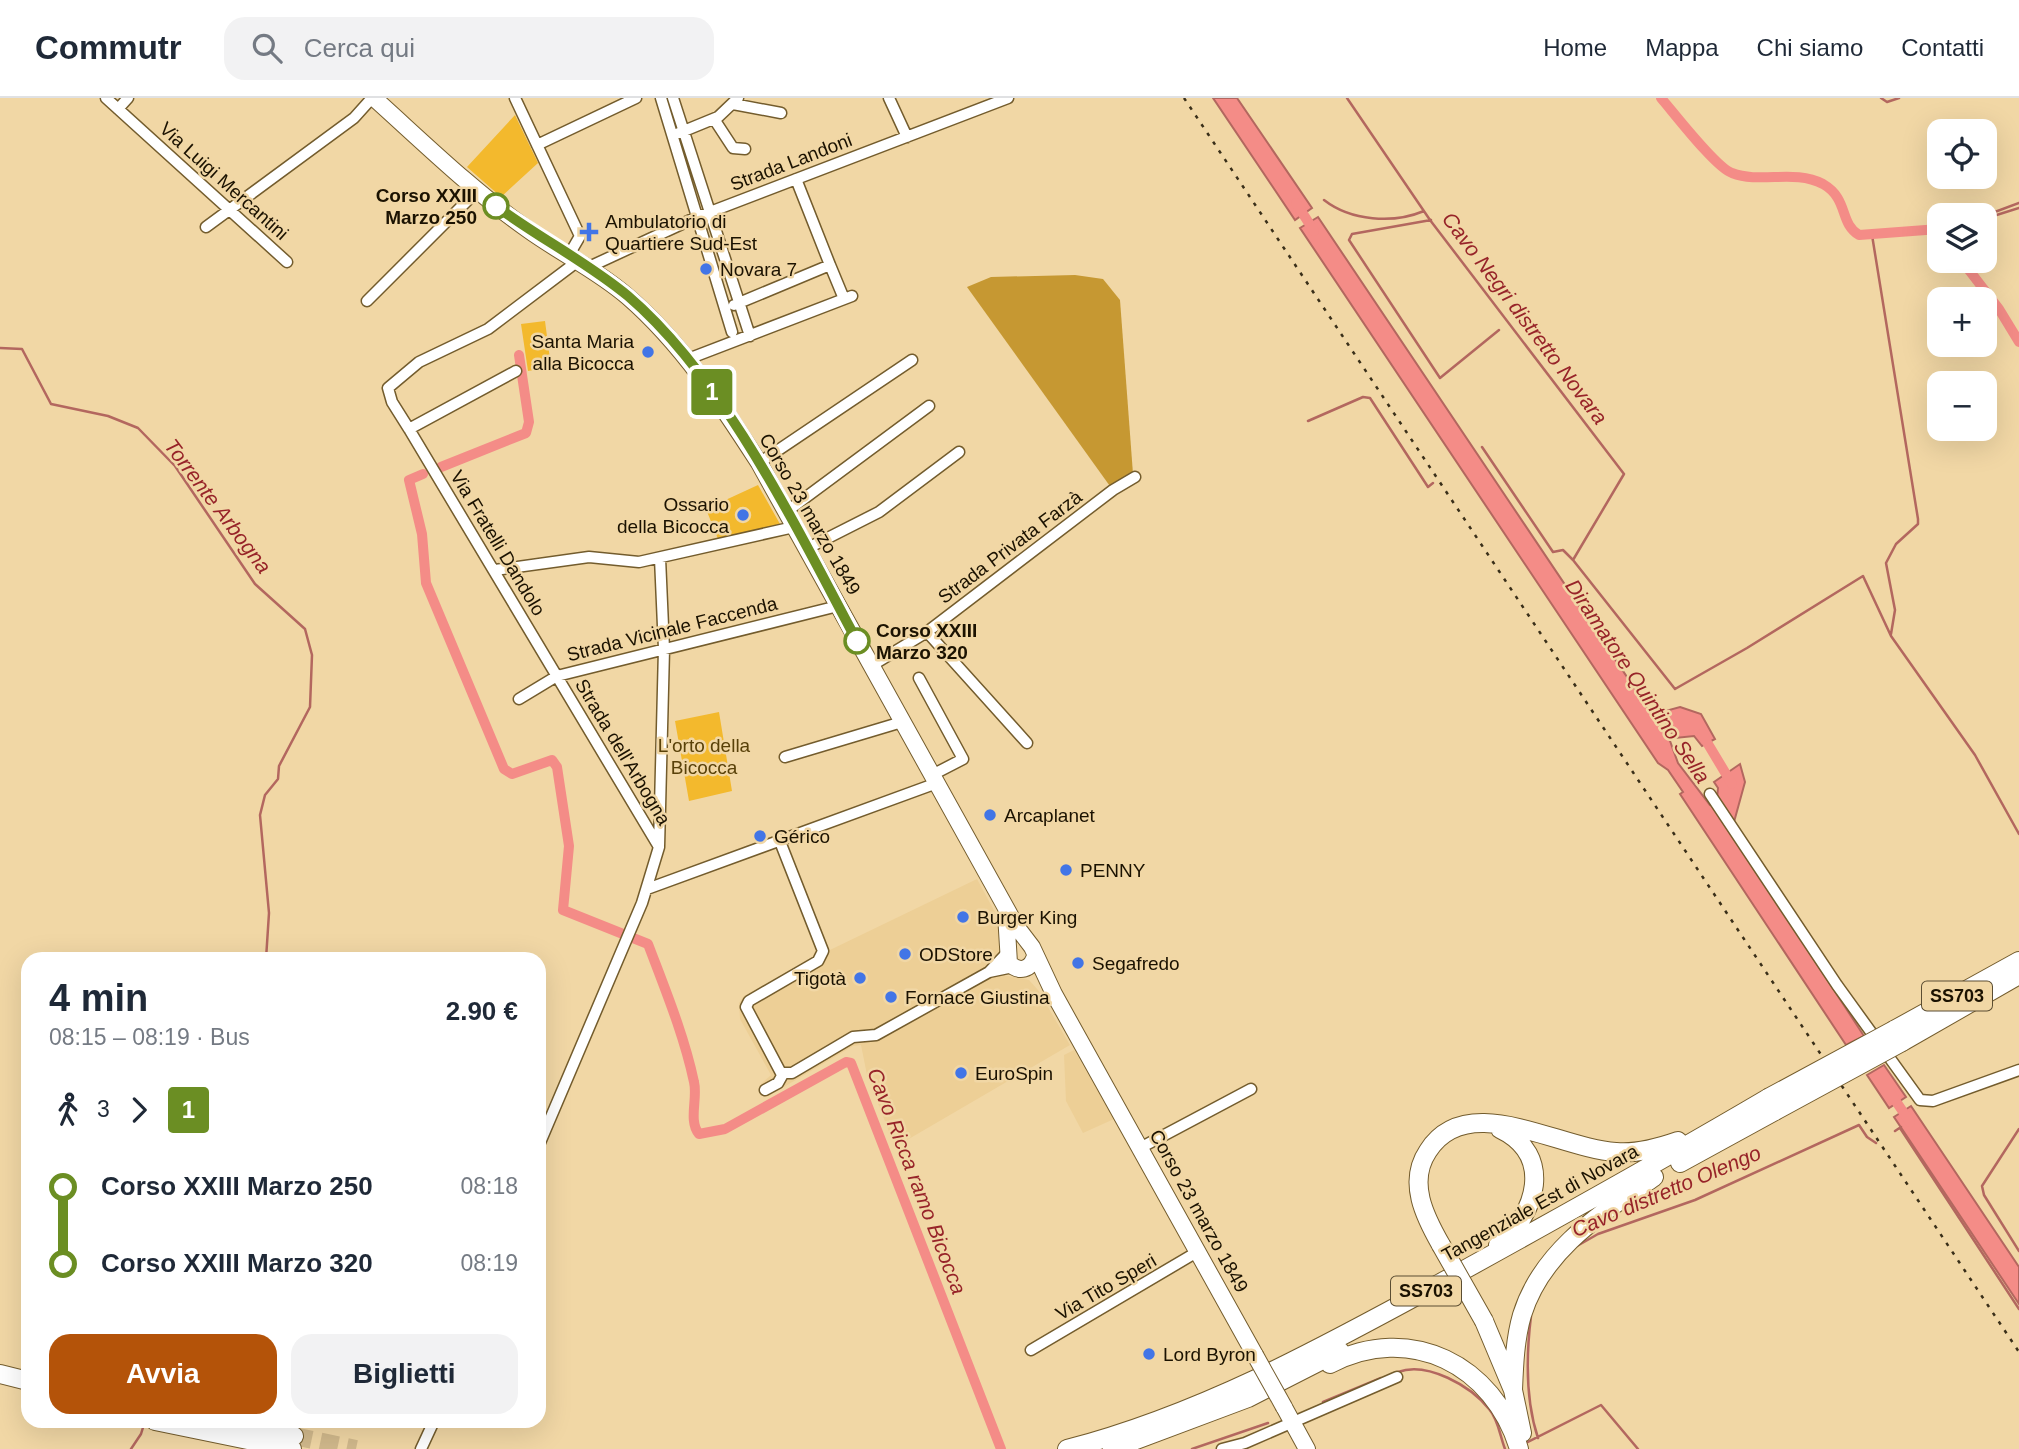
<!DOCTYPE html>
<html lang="it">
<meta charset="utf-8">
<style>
:root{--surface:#fff;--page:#f2f2f3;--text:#1f2937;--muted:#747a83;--line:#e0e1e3;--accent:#b45309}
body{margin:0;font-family:Helvetica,sans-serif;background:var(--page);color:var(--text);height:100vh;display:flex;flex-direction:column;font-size:26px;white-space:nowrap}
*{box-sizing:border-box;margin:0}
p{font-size:23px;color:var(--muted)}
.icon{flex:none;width:38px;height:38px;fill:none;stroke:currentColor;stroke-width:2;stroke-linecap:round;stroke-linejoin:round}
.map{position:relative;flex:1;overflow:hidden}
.sheet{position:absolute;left:21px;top:854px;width:525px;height:476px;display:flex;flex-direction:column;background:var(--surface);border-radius:21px;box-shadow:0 7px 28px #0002}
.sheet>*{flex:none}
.badge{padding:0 14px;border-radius:5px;font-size:24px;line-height:46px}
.controls{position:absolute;left:1927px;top:21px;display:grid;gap:14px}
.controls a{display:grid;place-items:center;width:70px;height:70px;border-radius:14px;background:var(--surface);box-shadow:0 7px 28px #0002;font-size:35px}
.map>.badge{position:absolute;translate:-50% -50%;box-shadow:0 0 0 4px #fff}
.legs{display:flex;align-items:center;gap:10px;height:77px;padding:0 28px;font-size:23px}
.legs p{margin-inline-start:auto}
.summary{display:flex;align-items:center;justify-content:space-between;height:119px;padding:0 28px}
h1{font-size:38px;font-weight:700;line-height:52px}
.primary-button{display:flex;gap:14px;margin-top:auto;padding:14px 28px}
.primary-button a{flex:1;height:80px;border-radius:21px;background:var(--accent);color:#fff;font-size:28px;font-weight:700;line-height:80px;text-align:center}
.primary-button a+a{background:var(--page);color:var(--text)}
ul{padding:0 28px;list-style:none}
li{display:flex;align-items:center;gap:24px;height:77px;font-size:26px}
li i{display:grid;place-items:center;width:10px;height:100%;margin:0 9px;background:currentColor}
li i::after{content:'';width:18px;height:18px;margin:-9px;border:5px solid;border-radius:50%;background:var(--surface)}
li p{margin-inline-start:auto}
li:first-child i{background:linear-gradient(#0000 50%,currentColor 0)}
li:last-child i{background:linear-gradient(currentColor 50%,#0000 0)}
header{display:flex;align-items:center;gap:42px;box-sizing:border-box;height:98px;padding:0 35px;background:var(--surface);border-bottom:2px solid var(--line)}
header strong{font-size:33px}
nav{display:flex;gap:38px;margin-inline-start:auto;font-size:24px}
.search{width:490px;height:63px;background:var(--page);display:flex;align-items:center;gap:18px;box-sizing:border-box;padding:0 24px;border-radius:21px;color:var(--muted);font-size:26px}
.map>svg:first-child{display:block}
.built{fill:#edcf96}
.green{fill:#f3b92d}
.forest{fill:#c69832}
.water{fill:#f48c87;stroke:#b3675f;stroke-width:2}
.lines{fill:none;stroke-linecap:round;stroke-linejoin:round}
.stream{stroke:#b3675f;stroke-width:2.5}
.canal{stroke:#f48c87;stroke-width:10}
.trunk-tunnel{stroke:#d1b98c;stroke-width:18;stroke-dasharray:18 9;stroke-linecap:butt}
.minor-casing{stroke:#735c2d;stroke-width:13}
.secondary-casing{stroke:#735c2d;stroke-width:18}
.trunk-casing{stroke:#735c2d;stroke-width:20}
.minor{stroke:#fff;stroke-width:10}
.secondary{stroke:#fff;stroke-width:16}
.trunk{stroke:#fff;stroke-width:18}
.rail{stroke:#3a2f19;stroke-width:2.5;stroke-dasharray:3.5 7;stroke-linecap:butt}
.secondary-bridge-casing{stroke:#735c2d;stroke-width:18;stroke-linecap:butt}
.trunk-bridge-casing{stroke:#735c2d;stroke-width:20;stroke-linecap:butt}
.secondary-bridge{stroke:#fff;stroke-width:16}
.trunk-bridge{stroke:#fff;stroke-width:18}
.line-1-casing{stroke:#fff;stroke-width:16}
.line-1{stroke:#6b8e23;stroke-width:10}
.stop-1-dot{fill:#fff;stroke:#6b8e23;stroke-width:3.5}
.poi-dot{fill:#4275e6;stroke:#f1d7a5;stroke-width:2.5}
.labels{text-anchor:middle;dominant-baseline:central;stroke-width:5;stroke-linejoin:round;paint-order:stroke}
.shield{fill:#f1d7a5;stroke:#5b4d32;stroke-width:2}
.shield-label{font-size:18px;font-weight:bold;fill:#1b1201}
.street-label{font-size:19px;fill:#1b1201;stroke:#f1d7a5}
.stop-label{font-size:19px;font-weight:bold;fill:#1b1201;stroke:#f1d7a5;text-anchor:end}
.poi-label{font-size:19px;fill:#1b1201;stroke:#f1d7a5;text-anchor:start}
.park-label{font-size:19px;fill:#594109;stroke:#f1d7a5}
.water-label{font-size:21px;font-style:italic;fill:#972429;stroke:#f1d7a5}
</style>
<header>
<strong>Commutr</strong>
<div class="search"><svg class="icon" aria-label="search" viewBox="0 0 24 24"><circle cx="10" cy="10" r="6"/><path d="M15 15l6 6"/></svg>Cerca qui</div>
<nav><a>Home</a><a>Mappa</a><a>Chi siamo</a><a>Contatti</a></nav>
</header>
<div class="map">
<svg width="2019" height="1351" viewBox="0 0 2019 1351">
<rect width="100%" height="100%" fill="#f1d7a5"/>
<!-- built -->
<path class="built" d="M977,781L1003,829L1004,843L996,863L1003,877L1029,882L1038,892L1070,947L895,1049L867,977L861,947L853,948L767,999L761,986L771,977L740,921L739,905L744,898L803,865Z
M1074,952L1114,1021L1083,1035L1066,1003L1064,957Z"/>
<!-- green -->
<path class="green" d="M515,17L538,65L501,99L467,69Z
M545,223L551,269L528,273L521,226Z
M758,387L780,426L718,441L706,411Z
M719,614L732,693L689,703L675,623Z"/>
<!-- forest -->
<path class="forest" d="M1075,177L1103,181L1120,202L1133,376L1112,391L967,189L991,179Z"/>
<!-- water -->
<path class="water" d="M1213,0H1237L1312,110L1295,122Z
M1318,119L1670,643L1678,665L1710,707L1714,708L1864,938L1846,947L1680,696L1683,694L1668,672L1658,665L1300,130Z
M1680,609L1701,616L1715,641L1702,648L1694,638L1675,640L1658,615Z
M1740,666L1745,684L1734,724L1717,701L1718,690L1714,684Z
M1884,967L1906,999L1889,1010L1867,977Z
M1911,1008L2019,1169V1206L1894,1019Z"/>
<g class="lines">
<!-- stream -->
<path class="stream" d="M1347,0L1430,122L1624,376L1573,462
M1881,0L1887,4L1899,0
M1324,102C1351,123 1393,126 1424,113
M1984,118L2019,105
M1984,121L2019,110
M1431,122L1352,136L1349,142L1440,280L1499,232
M1938,129H1939
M1872,137L1918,421V426L1896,446L1886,465L1895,512L1891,536
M0,250L22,251L51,306L108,318L138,330L175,368L255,486L305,531L312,557L310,609L279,668L278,681L265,697L260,717L269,815L266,861
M1308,323L1363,299L1370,300L1428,389L1433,385
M1482,349L1553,454L1563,452L1573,462L1675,591L1747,550L1863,478L1891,538L1975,657L2019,736
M1900,1030L2019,1211
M2019,1031L1982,1088L1984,1097L2019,1153
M1895,1033L1901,1029
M1577,1148L1598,1136L1695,1102L1859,1027L1867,1039L1876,1045
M1531,1218C1526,1259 1525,1301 1538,1340
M1398,1274C1427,1263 1471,1288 1489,1311C1498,1321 1500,1338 1505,1351
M1323,1304L1381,1280
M1524,1346L1601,1307L1638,1351
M131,1351L141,1336L145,1323
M1192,1351L1268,1325"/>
<!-- canal -->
<path class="canal" d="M1661,0C1674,15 1716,70 1732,75C1761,86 1794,71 1823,86C1849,101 1839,125 1859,137L1939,131
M1296,105L1314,133
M1962,163L1999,211L2019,244
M441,369L526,335L529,324L519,257
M423,376L409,382L422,436L426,485L504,671L512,676L552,662L557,669L569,748L563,812L648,846C665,891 684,937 694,984C698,1000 688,1023 699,1036L725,1031L846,964L851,965L1001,1351
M1702,636L1732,686
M1891,996L1910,1024"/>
<!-- trunk-tunnel -->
<path class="trunk-tunnel" d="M294,1338L356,1351"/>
<defs>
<path id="minor" d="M106,0L287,164
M515,0L580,138L569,157
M661,0L732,234
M673,0L750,238
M889,0L907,39
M733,6L781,15
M118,11L128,0
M714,21L733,50L745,51
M679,35L718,19L738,0
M537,47L636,0
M206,129L354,20L372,0
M830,167L842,196
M589,169L697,119L1008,0
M367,203L477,93
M734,207L830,167L796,81
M688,261L852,198
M516,273L409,331L392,304L388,290L419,264L488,231L578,163
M409,331L659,749
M759,365L912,262
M786,414L929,308
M806,451L879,414L959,354
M495,472L589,459L639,464L794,429
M927,534L1027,645
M871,568L927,534L1113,392L1135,379
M919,580L963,661L932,677
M519,601L557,578L838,508
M785,659L902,624
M1710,696L1837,887L1920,1002L1933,1003L2019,972
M779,741L823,853L818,863L749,903L746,909L781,975H792L853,939L876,937L989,874
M647,791L937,685
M1006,856L989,874L1013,869
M765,992L778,985L783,976
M539,1047L642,805L659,749L664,551L660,460
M1140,1050L1251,991
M1031,1252L1197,1154
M421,1351L434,1323
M1222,1351L1245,1345L1397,1279"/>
<path id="secondary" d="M374,0C424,45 472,92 527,131C560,155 597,172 628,199C682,246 721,306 759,365L1016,828L1032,849L1054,896L1255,1257
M1006,816L1009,865C1019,875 1031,872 1035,858
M1284,1309L1307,1351"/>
<path id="trunk" d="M1894,932L2019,863
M1902,944L2019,877
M1680,1065L1775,1013
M1441,1147C1425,1119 1407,1084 1428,1053C1467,991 1559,1051 1616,1054C1637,1056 1658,1050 1678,1043
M1498,1147C1537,1116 1554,1057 1500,1031
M1484,1223L1513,1292L1522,1335
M1330,1266C1410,1224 1494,1267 1519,1351
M0,1276L28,1283
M1513,1292C1514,1267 1515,1241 1522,1217C1542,1152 1602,1115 1654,1079
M155,1323L292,1351
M217,1323L294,1338
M1067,1351C1202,1316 1323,1249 1444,1183C1553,1123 1661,1063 1768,1000
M1112,1351L1248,1300L1340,1253"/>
</defs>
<!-- minor casing -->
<use href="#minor" class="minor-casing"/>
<!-- secondary casing -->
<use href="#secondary" class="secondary-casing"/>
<!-- trunk casing -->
<use href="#trunk" class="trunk-casing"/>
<!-- minor -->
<use href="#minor" class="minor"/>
<!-- secondary -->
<use href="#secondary" class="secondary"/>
<!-- trunk -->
<use href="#trunk" class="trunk"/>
<!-- rail -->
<path class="rail" d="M1184,0L2019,1254"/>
<defs>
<path id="secondary-bridge" d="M1255,1257L1284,1309"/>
<path id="trunk-bridge" d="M1768,1000L1894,932
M1775,1013L1902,944
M1441,1147L1484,1223"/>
</defs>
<!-- secondary-bridge casing -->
<use href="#secondary-bridge" class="secondary-bridge-casing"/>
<!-- trunk-bridge casing -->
<use href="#trunk-bridge" class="trunk-bridge-casing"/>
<!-- secondary-bridge -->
<use href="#secondary-bridge" class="secondary-bridge"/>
<!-- trunk-bridge -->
<use href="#trunk-bridge" class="trunk-bridge"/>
</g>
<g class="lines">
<defs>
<path id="line-1" d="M496,108C539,140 587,164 628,198C725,281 797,431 857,543"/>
</defs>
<!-- line-1 casing -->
<use href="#line-1" class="line-1-casing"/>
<!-- line-1 -->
<use href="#line-1" class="line-1"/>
</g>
<!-- markers -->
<g class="stop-1-dot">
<circle cx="496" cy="108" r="12"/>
<circle cx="857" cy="543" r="12"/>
</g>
<g class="poi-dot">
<path d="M585.5 123.5h7v7h7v7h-7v7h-7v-7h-7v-7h7z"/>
<circle cx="706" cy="171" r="7"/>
<circle cx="648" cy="254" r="7"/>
<circle cx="743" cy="417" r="7"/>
<circle cx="990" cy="717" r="7"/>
<circle cx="760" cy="738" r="7"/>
<circle cx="1066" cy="772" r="7"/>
<circle cx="963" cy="819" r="7"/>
<circle cx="905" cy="856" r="7"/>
<circle cx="1078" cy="865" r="7"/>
<circle cx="860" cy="880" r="7"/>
<circle cx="891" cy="899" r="7"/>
<circle cx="961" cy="975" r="7"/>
<circle cx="1149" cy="1256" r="7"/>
</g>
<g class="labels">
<!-- shield labels -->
<g class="shield">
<rect x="1922" y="883.5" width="70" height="29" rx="5"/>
<rect x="1391" y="1178.5" width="70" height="29" rx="5"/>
</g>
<g class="shield-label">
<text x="1957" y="898">SS703</text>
<text x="1426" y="1193">SS703</text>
</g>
<!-- street labels -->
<g class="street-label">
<text transform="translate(791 64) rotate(-21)">Strada Landoni</text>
<text transform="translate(224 83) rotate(42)">Via Luigi Mercantini</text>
<text transform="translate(810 416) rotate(60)">Corso 23 marzo 1849</text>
<text transform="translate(498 445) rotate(59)">Via Fratelli Dandolo</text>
<text transform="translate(1010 449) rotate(-37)">Strada Privata Farzà</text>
<text transform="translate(672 531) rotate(-14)">Strada Vicinale Faccenda</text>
<text transform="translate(623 654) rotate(59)">Strada dell'Arbogna</text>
<text transform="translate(1540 1105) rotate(-29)">Tangenziale Est di Novara</text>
<text transform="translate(1199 1113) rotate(61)">Corso 23 marzo 1849</text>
<text transform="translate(1106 1189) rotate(-30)">Via Tito Speri</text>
</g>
<!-- stop labels -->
<g class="stop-label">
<text x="477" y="97">Corso XXIII<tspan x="477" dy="22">Marzo 250</tspan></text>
<text x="876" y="532" text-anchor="start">Corso XXIII<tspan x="876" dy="22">Marzo 320</tspan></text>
</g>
<!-- poi labels -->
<g class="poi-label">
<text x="605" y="123">Ambulatorio di<tspan x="605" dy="22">Quartiere Sud-Est</tspan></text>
<text x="720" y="171">Novara 7</text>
<text x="634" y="243" text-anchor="end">Santa Maria<tspan x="634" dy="22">alla Bicocca</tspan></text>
<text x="729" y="406" text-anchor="end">Ossario<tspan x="729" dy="22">della Bicocca</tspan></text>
<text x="1004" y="717">Arcaplanet</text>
<text x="774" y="738">Gérico</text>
<text x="1080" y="772">PENNY</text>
<text x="977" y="819">Burger King</text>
<text x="919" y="856">ODStore</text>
<text x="1092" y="865">Segafredo</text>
<text x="846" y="880" text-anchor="end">Tigotà</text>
<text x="905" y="899">Fornace Giustina</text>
<text x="975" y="975">EuroSpin</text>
<text x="1163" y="1256">Lord Byron</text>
</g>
<!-- park labels -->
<g class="park-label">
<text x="704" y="647">L'orto della<tspan x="704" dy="22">Bicocca</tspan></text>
</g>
<!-- water labels -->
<g class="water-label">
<text transform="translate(1525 220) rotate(53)">Cavo Negri distretto Novara</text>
<text transform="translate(218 408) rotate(53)">Torrente Arbogna</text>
<text transform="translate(1638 583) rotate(56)">Diramatore Quintino Sella</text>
<text transform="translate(917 1083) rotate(69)">Cavo Ricca ramo Bicocca</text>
<text transform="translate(1666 1093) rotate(-23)">Cavo distretto Olengo</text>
</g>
</g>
</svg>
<div class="controls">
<a><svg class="icon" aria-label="locate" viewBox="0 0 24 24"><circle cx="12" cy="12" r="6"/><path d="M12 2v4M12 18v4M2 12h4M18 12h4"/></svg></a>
<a><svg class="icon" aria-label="layers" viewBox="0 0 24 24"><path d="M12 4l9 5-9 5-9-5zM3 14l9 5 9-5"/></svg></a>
<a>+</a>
<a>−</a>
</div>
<b class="badge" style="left:712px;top:294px;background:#6b8e23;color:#fff">1</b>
<section class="sheet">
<div class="summary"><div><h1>4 min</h1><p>08:15 – 08:19 · Bus</p></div><b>2.90 €</b></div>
<div class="legs"><svg class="icon" aria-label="walk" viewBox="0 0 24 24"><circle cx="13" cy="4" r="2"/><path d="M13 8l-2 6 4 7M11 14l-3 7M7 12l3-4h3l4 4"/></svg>3<svg class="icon" aria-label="forward" viewBox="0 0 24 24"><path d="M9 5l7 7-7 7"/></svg><b class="badge" style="background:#6b8e23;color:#fff">1</b></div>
<ul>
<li><i style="color:#6b8e23"></i><b>Corso XXIII Marzo 250</b><p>08:18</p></li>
<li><i style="color:#6b8e23"></i><b>Corso XXIII Marzo 320</b><p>08:19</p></li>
</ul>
<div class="primary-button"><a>Avvia</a><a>Biglietti</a></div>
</section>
</div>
